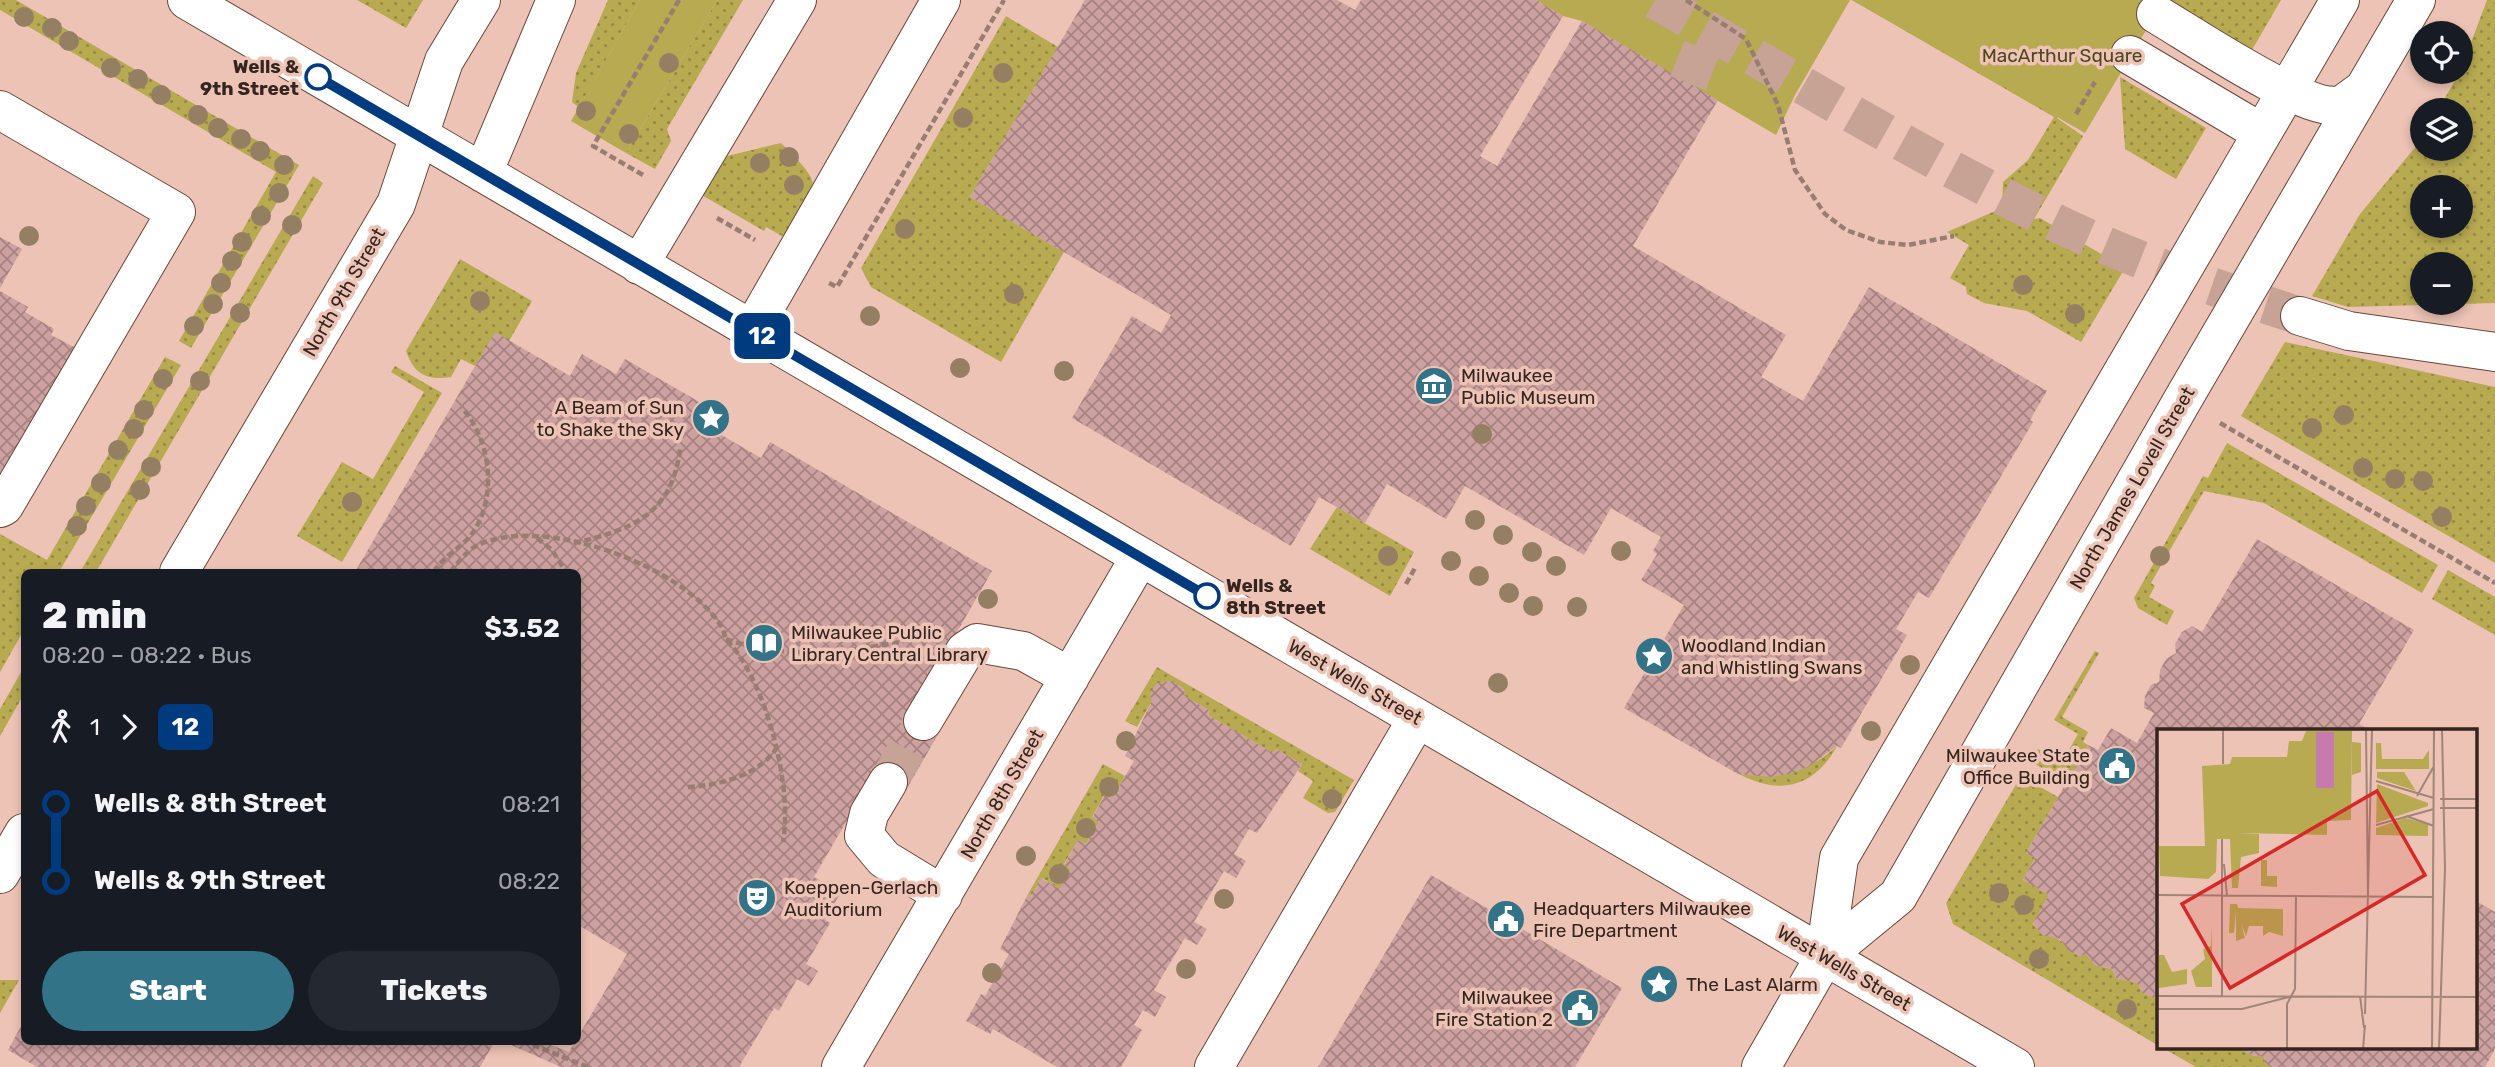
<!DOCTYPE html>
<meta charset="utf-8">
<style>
:root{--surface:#171b24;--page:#242831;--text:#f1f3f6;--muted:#9ea1a6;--accent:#337387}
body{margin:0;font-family:Rubik,sans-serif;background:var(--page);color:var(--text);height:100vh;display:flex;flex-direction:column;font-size:26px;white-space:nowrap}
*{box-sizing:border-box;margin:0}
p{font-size:23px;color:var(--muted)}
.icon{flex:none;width:38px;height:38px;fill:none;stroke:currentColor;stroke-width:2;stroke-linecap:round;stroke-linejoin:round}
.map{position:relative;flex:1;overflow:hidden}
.side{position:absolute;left:21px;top:569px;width:560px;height:476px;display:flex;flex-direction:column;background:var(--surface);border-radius:10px;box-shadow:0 4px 10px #0003}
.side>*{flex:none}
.badge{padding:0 14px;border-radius:10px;font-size:24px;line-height:46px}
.fabs{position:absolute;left:2410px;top:21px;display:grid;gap:14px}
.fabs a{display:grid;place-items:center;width:63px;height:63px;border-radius:50%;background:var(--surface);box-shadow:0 4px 10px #0003;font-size:35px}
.map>.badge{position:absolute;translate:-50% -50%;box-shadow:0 0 0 4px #fff}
.legs{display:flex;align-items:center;gap:10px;height:77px;padding:0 21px;font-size:23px}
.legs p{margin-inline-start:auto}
.overview{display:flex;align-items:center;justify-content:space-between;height:119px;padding:0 21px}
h1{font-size:38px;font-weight:800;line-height:52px}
.primary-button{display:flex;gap:14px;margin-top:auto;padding:14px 21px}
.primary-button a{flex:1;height:80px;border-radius:42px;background:var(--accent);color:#fff;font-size:28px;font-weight:800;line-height:80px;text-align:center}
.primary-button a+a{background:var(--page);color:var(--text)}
ul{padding:0 21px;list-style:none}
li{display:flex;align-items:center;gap:24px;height:77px;font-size:26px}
li i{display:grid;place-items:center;width:10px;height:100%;margin:0 9px;background:currentColor}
li i::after{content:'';width:18px;height:18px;margin:-9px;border:5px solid;border-radius:50%;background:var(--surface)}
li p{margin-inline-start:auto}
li:first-child i{background:linear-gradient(#0000 50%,currentColor 0)}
li:last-child i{background:linear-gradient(currentColor 50%,#0000 0)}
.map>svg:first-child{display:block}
.grass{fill:url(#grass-dots);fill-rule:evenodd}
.park{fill:#b7aa51}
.building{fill:url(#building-cross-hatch)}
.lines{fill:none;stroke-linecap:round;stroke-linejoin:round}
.minor-tunnel{stroke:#c7a396;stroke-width:38;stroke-dasharray:38 19;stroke-linecap:butt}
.highway-tunnel{stroke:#c7a396;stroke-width:38;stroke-dasharray:38 19;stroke-linecap:butt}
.minor-casing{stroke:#6a483b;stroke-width:40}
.highway-casing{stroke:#6a483b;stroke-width:40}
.path{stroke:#9a7d72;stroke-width:4.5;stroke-dasharray:7 3.5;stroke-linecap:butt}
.minor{stroke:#fff;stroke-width:38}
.highway{stroke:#fff;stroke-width:38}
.tree{fill:#957f63}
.line-1-casing{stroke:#fff;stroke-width:16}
.line-1{stroke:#003b80;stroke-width:10}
.stop-1-dot{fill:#fff;stroke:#003b80;stroke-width:3.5}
.labels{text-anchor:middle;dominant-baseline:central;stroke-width:7;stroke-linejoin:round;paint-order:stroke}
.park-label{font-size:19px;fill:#4d4721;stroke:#ecc3b4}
.stop-label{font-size:19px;font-weight:bold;fill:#34251f;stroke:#ecc3b4;text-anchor:end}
.street-label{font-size:19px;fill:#34251f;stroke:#ecc3b4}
.poi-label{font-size:19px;fill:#34251f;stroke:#ecc3b4;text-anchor:start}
.inset-road{fill:none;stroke:#a28478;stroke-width:2}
.view{fill:#d62828;fill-opacity:0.15;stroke:#d62828;stroke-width:3.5}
.inset-edge{fill:none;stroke:#34251f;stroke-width:3.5}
</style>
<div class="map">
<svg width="2495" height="1067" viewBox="0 0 2495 1067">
<defs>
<pattern id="grass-dots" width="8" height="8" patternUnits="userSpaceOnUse" patternTransform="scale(1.75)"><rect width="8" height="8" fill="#b7aa51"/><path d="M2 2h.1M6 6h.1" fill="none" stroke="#968a43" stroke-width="1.8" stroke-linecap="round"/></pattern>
<pattern id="building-cross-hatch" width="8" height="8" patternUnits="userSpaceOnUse" patternTransform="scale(1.75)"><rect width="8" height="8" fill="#cca19f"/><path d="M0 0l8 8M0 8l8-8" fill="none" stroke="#a68381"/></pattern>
</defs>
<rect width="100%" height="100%" fill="#ecc3b4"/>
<!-- grass -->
<path class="grass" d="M0,0H16L299,165L191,348L179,341L276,172L0,10Z
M357,0H423L406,28Z
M608,0H640L581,104L577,106L572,102L576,73Z
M717,0H743L667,129L671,141L655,169L626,153Z
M1852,0H2126L2057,118L2083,136L2034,219L2040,218L2125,268L2081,342L2027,311L1984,303L1967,294L1966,287L1950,278L1969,245L1947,232L2002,208L2003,182L2028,160L2054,117Z
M2164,0H2281L2249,55Z
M2487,0H2495V303L2348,307L2312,296L2360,214L2422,139V149H2460V110H2438L2460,72ZM2422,187H2460V226H2422ZM2422,264H2460V303H2422Z
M1006,16L1058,47L970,197L1064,252L1001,362L871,287L861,268Z
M2120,77L2206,128L2176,179L2125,149Z
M781,143C828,189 818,186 789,240L766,227L764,231L700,194L719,158Z
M313,176L323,183L96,572H80Z
M460,259L532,301L509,341L495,333L475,366L461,359L451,377C427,381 414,374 406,351Z
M2285,342L2495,387V563L2241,416Z
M165,357L181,365L59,572H24V630L0,672V534L47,560Z
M395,366L442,393L342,562L297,536L342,462L373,479L424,392L391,372Z
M2227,443L2438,565L2422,593L2264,503L2204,491L2151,583L2155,586L2149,597L2174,611L2167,625L2138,608L2134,598L2203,476L2208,478Z
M1337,507L1414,552L1390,596L1310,549Z
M2448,570L2495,597V635L2432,599Z
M2095,651L2099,653L2062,717L2088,732L2083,742L2088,745L2067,782L2030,761L2038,749L2062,762L2078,734L2054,720Z
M24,667V694L0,736V709Z
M1157,667L1354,780L1335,812L1328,813L1303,798L1313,781L1298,771L1302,764L1276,749L1273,753L1208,715L1210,711L1185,696L1183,688L1171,681L1156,684L1152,701L1137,727L1125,721Z
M1837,746C1815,787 1780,796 1739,774C1778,778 1807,773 1837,746Z
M1103,764L1125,776L1113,797L1105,794L1092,817L1099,822L1086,844L1078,840L1064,864L1071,869L1060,889L1042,878L1031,896L1028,894Z
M2021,776L2058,797L2026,853L2035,858L2023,880L2049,895L2033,924C2046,940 2054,934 2062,942C2069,948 2071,953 2081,956L2086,954L2095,965L2112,969L2116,978L2137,983L2143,993L2159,999V1046L1953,924L1946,903Z
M0,980H19L0,1013Z
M2163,1048H2240L2251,1055L2264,1057L2265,1063L2271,1067H2196Z"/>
<!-- park -->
<path class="park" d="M640,0H717L626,153L571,121Z
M1536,0H1850L1795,95L1776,135L1582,21L1563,16Z
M1852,0H2164L2085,133Z"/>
<!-- building -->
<path class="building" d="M1085,0H1337L1355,10L1361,0H1536L1563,16L1480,156L1497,166L1582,21L1718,100L1633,246L1786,335L1761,377L1803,401L1869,287L2047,391L2030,420L2033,422L1929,598L1918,592L1896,629L1907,635L1841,748L1837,746L1808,767L1789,774L1770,777L1738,774L1624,708L1684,605L1641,580L1657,554L1653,551L1661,537L1611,508L1584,555L1465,486L1446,519L1387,484L1365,523L1319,497L1291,546L1072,418L1132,316L1161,333L1171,315L970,197Z
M0,237L22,249L0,288Z
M0,291L28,307L25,312L54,329L51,335L76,348L0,479Z
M495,332L570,376L582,354L616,374L625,359L715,411L706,426L761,458L770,442L992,571L910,714L940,731L905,792L874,774L814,877L841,892L825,920L830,923L806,964L818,971L809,986L797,979L779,1011L774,1008L739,1067H561L502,1041H541L569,1052L627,954L578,925V572H355Z
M2257,539L2414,630L2359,724L2372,731H2159V999H2156L2143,993L2137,983L2116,978L2112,969L2095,965L2086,954L2081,956L2069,951L2060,939L2042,935L2033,923L2049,895L2023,880L2035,858L2026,853L2088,745L2098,750L2111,728L2137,743L2154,713L2144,708L2145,696L2151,685L2159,682L2160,670L2166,659L2176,653L2175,644L2182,632L2192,626L2202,632Z
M1171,681L1183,688L1185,696L1210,711L1208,715L1273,753L1276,749L1302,764L1257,833L1249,829L1234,854L1246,861L1236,878L1224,871L1194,922L1207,929L1197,945L1185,938L1154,990L1166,997L1155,1017L1143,1010L1134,1025L1142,1030L1121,1067H1057L993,1029L990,1034L966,1021L981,994L985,996L1009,954L1000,949L1028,894L1031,896L1041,878L1060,889L1071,869L1064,865L1078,840L1086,844L1099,822L1092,818L1106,793L1113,797L1134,761L1125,756L1152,701L1150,694L1156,684Z
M1431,875L1622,988L1575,1067H1318Z
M2476,901L2495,912V1049L2485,1067H2271L2265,1063L2264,1057L2251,1055L2240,1048H2476Z
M24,1021V1041H495L480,1067H37L8,1050Z"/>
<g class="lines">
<!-- minor-tunnel -->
<path class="minor-tunnel" d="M1688,83L1709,30
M888,782L923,721"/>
<!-- highway-tunnel -->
<path class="highway-tunnel" d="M1655,0C1786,74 1913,153 2048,219C2129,259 2215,288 2300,316"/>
<defs>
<path id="minor" d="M187,0L2015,1067
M2156,14C2189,33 2306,113 2340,105C2347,103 2356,94 2363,90
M2130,55L2262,133
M0,110L176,212L4,506L0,508
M483,173L556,0
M639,265L797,0
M752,330L941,0
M179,572L396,204L444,61L481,0
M923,721L965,651L977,643L1023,651L1070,677
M888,782L869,814L864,835L884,859L943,895
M0,874L24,833
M1825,956L1839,858L2340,0
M841,1067L1140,557
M1214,1067L1417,719
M1761,1067L1825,956L1898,896L2186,394L2416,0"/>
<path id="highway" d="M2300,316L2349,331L2495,352"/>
</defs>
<!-- minor casing -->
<use href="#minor" class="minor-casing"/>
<!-- highway casing -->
<use href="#highway" class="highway-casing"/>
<!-- path -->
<path class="path" d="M1686,0L1746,39L1778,105L1795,170L1825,214L1846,230L1880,242L1908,245L1954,236
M2076,114L2095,82
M643,175L593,146L679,0
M717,218L755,240
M829,283L837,287L1004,0
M2220,423L2495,583
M537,538L552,550L566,572
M574,543C631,530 672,515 680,449
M434,572C442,557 461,548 472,534C498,497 491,440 462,408
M450,572C457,564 467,551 476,546C541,513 684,566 721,626C724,630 724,636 727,640C731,646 737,651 740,657C770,701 792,789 783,842
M1406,584L1415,568
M726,639C786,661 856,652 918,638
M688,787C720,785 757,776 776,749
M523,1041L588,1067"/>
<!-- minor -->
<use href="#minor" class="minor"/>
<!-- highway -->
<use href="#highway" class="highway"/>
</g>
<!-- trees -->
<g class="tree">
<circle cx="24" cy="17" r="10"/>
<circle cx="52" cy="28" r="10"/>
<circle cx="69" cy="41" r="10"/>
<circle cx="669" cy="63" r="10"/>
<circle cx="111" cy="68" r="10"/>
<circle cx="1003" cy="73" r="10"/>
<circle cx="138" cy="79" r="10"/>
<circle cx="161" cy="95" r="10"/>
<circle cx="586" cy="111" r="10"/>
<circle cx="198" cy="115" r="10"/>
<circle cx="963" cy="118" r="10"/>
<circle cx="218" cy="128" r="10"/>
<circle cx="629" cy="134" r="10"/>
<circle cx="241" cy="139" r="10"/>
<circle cx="260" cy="151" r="10"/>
<circle cx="789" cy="157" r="10"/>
<circle cx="760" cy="163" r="10"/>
<circle cx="284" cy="165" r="10"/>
<circle cx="794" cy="185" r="10"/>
<circle cx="279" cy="193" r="10"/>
<circle cx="261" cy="216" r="10"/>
<circle cx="292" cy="225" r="10"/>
<circle cx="905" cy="229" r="10"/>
<circle cx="29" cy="236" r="10"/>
<circle cx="242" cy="242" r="10"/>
<circle cx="232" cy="261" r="10"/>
<circle cx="221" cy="283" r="10"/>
<circle cx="2023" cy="285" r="10"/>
<circle cx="1014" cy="294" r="10"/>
<circle cx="480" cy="301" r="10"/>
<circle cx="213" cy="304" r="10"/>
<circle cx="240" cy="313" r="10"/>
<circle cx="2075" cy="314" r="10"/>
<circle cx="870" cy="316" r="10"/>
<circle cx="194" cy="326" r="10"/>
<circle cx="960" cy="368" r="10"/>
<circle cx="1064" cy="371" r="10"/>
<circle cx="163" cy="379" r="10"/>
<circle cx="200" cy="381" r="10"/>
<circle cx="144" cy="410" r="10"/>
<circle cx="2344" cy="415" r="10"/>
<circle cx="2312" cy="428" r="10"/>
<circle cx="134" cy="429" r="10"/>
<circle cx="1482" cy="434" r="10"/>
<circle cx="118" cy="450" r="10"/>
<circle cx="151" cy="467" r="10"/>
<circle cx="2363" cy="468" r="10"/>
<circle cx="2395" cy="479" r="10"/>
<circle cx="2423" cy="481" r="10"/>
<circle cx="101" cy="483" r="10"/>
<circle cx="140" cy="490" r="10"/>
<circle cx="352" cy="502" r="10"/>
<circle cx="86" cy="506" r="10"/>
<circle cx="2442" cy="517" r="10"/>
<circle cx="1475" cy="520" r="10"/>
<circle cx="77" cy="526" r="10"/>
<circle cx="1503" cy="535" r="10"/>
<circle cx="1621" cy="551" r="10"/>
<circle cx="1532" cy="552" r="10"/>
<circle cx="1388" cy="556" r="10"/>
<circle cx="2160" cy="556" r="10"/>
<circle cx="1451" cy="561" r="10"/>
<circle cx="1556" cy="566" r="10"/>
<circle cx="1479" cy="576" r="10"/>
<circle cx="1509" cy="593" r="10"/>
<circle cx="988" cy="599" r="10"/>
<circle cx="1533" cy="606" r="10"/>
<circle cx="1577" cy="607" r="10"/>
<circle cx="1910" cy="665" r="10"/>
<circle cx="1498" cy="683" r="10"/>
<circle cx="1871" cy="731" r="10"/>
<circle cx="1126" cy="741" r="10"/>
<circle cx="1109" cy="787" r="10"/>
<circle cx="1332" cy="799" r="10"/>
<circle cx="1086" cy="828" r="10"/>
<circle cx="1026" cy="856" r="10"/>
<circle cx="1059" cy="874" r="10"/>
<circle cx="1999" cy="893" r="10"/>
<circle cx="1224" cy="899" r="10"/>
<circle cx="2024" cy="905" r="10"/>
<circle cx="2039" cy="959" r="10"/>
<circle cx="1186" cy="969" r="10"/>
<circle cx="992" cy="973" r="10"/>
<circle cx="2127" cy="1009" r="10"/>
</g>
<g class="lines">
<defs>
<path id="line-1" d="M318,77L1207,596"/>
</defs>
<!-- line-1 casing -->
<use href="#line-1" class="line-1-casing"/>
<!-- line-1 -->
<use href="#line-1" class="line-1"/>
</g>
<!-- icons -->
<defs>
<symbol id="museum-disc" viewBox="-11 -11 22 22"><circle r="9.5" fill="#337387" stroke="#ecc3b4"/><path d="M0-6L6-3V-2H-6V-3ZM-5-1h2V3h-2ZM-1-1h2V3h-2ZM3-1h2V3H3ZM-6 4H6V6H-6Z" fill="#fff"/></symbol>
<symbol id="sight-disc" viewBox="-11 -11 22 22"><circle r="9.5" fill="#337387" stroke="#ecc3b4"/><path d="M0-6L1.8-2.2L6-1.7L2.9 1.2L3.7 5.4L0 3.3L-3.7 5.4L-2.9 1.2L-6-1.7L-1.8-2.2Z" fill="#fff"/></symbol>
<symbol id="library-disc" viewBox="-11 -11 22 22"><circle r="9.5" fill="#337387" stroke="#ecc3b4"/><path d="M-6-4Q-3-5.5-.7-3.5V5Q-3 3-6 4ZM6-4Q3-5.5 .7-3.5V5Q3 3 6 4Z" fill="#fff"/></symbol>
<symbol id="civic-disc" viewBox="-11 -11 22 22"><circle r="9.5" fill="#337387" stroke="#ecc3b4"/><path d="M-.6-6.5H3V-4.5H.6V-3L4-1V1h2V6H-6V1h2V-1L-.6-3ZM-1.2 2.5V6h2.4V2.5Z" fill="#fff"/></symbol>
<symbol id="theatre-disc" viewBox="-11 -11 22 22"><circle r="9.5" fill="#337387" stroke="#ecc3b4"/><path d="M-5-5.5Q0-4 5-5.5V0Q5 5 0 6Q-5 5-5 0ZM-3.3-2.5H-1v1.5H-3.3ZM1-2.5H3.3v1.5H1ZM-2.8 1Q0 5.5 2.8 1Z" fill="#fff"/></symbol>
</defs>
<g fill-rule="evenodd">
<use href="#museum-disc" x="1412" y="364" width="44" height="44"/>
<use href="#sight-disc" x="689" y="396" width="44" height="44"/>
<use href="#library-disc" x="742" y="621" width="44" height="44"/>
<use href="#sight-disc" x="1632" y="634" width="44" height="44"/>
<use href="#civic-disc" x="2095" y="744" width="44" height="44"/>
<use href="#theatre-disc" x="735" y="876" width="44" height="44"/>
<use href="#civic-disc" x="1484" y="897" width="44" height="44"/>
<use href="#sight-disc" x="1637" y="962" width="44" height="44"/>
<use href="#civic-disc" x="1558" y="986" width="44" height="44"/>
</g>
<!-- markers -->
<g class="stop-1-dot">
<circle cx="318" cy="77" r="12"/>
<circle cx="1207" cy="596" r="12"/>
</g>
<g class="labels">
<!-- park labels -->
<g class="park-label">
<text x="2062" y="55">MacArthur Square</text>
</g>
<!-- stop labels -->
<g class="stop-label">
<text x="299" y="66">Wells &amp;<tspan x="299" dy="22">9th Street</tspan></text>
<text x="1226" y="585" text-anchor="start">Wells &amp;<tspan x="1226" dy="22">8th Street</tspan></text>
</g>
<!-- street labels -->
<g class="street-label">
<text transform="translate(344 292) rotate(-60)">North 9th Street</text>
<text transform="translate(2132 488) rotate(-60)">North James Lovell Street</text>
<text transform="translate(1355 682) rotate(30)">West Wells Street</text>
<text transform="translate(1002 794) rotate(-60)">North 8th Street</text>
<text transform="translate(1844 968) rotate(30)">West Wells Street</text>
</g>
<!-- poi labels -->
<g class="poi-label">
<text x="1461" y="375">Milwaukee<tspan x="1461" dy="22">Public Museum</tspan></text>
<text x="684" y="407" text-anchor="end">A Beam of Sun<tspan x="684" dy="22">to Shake the Sky</tspan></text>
<text x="791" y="632">Milwaukee Public<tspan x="791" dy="22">Library Central Library</tspan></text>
<text x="1681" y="645">Woodland Indian<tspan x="1681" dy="22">and Whistling Swans</tspan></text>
<text x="2090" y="755" text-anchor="end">Milwaukee State<tspan x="2090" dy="22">Office Building</tspan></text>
<text x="784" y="887">Koeppen-Gerlach<tspan x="784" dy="22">Auditorium</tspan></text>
<text x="1533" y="908">Headquarters Milwaukee<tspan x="1533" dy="22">Fire Department</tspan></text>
<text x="1686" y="984">The Last Alarm</text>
<text x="1553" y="997" text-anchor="end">Milwaukee<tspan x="1553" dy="22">Fire Station 2</tspan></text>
</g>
</g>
<!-- overview -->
<g transform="translate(2157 729)">
<rect width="320" height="320" fill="#ecc3b4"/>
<path d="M195,13L204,14V43L195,46ZM219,14H224L225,30H266L272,21V40H219ZM220,43H247L259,62L220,49ZM220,55L271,74V77L219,94ZM248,89L271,95V107L219,106V99ZM81,104L102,105V124L84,128L81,159ZM104,131H110V147H120V158L104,157ZM73,175H80L81,179L126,180V207L112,203L106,207V197H92L89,207L84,195L88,209L79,212V183L77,204H72ZM55,196V258H39L34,242L48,230L46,220L54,217ZM2,226H7L15,243L30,240V255L2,259Z" fill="#b7aa51"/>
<path d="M149,2H195L194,91L170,92V106L82,104L81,159H75L73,110H60L59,143L51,150L3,147L2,117H48L45,37L73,35L75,28H130L132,12H145Z" fill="#b7aa51"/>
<path d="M159,3H177V59H159Z" fill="#c77bac"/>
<path class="inset-road" d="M209,0L211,168M66,35V0M219,52L277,69M260,67L277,37M283,70H321M283,79H321M249,87L277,97M219,96L277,80M65,110V267M67,135L70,167M0,166L277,168M0,267L321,268M203,267L207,299M0,280H85L132,268M208,285L215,0M130,320V275L138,260L139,167M206,320L208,296M275,320L277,0M282,320L288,140L285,0"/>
<path class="view" d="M220,62L268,146L73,259L25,175Z"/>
<rect width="320" height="320" class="inset-edge"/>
</g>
</svg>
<div class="fabs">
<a><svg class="icon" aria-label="locate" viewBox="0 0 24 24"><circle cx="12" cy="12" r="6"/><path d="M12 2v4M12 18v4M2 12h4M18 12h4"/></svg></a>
<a><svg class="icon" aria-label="layers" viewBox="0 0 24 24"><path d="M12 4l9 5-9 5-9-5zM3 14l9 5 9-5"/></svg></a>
<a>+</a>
<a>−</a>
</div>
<b class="badge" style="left:762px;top:336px;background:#003b80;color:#fff">12</b>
<section class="side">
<div class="overview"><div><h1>2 min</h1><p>08:20 – 08:22 · Bus</p></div><b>$3.52</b></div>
<div class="legs"><svg class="icon" aria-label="walk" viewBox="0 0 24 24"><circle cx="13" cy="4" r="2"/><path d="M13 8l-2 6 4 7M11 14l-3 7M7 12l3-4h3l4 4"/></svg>1<svg class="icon" aria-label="forward" viewBox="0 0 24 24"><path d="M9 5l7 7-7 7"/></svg><b class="badge" style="background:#003b80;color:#fff">12</b></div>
<ul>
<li><i style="color:#003b80"></i><b>Wells &amp; 8th Street</b><p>08:21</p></li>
<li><i style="color:#003b80"></i><b>Wells &amp; 9th Street</b><p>08:22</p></li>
</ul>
<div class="primary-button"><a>Start</a><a>Tickets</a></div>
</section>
</div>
